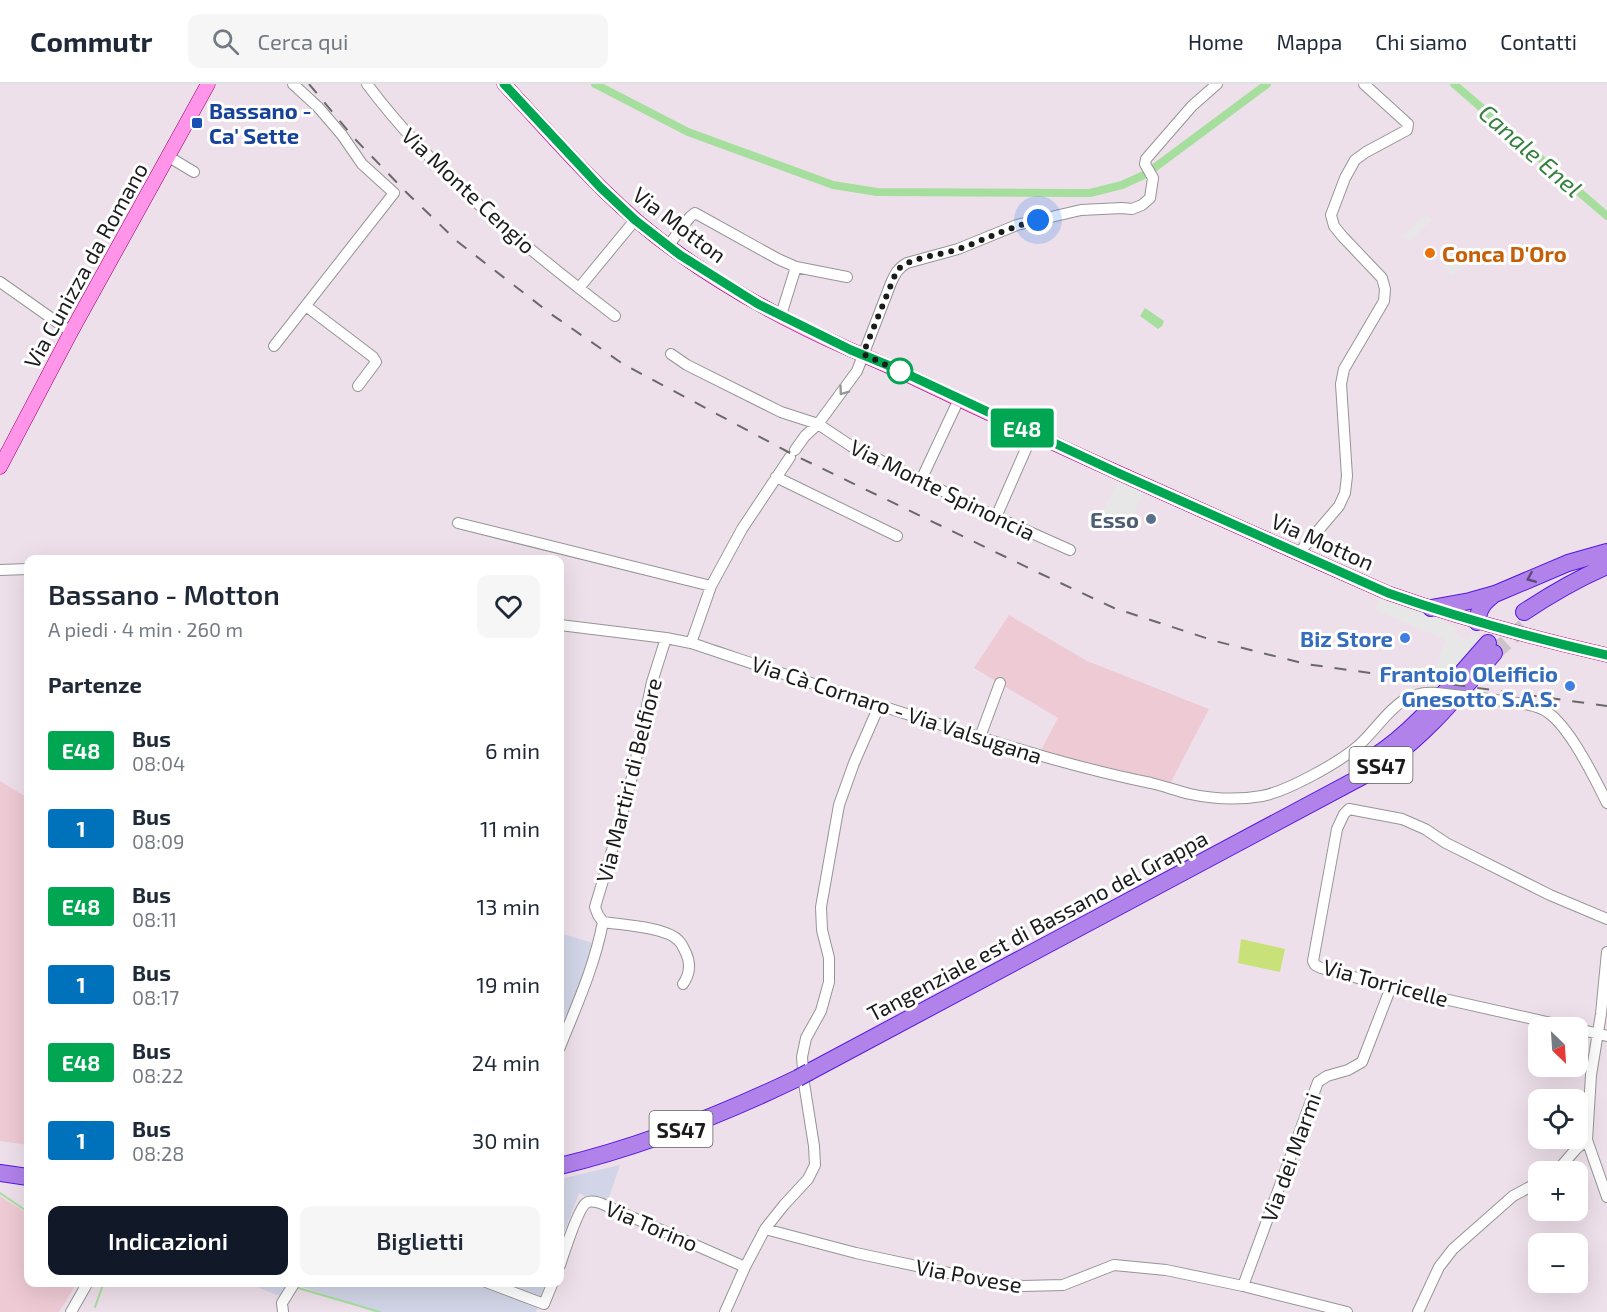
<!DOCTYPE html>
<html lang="it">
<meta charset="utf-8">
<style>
:root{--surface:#fff;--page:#f6f6f7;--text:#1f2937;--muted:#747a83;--line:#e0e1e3;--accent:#111827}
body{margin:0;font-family:"Exo 2",sans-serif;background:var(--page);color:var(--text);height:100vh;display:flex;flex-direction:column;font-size:22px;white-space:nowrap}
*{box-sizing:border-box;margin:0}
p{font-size:20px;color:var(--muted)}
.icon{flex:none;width:33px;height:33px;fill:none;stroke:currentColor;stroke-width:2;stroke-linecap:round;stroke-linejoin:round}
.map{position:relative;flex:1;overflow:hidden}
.details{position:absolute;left:24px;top:471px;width:540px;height:732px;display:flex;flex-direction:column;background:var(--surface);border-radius:12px;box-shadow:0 6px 24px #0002}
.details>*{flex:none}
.badge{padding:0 12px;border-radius:4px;font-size:21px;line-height:39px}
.needle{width:39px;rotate:155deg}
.fabs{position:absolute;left:1528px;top:933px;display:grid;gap:12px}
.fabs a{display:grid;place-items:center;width:60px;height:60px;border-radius:12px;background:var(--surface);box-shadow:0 6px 24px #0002;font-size:30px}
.you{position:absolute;width:30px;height:30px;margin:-15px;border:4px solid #fff;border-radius:50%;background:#1a73e8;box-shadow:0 0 0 9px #1a73e833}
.map>.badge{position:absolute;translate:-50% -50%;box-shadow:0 0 0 3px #fff}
h2{padding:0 24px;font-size:22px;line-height:54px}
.round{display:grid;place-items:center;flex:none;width:63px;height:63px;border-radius:12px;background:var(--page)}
.headline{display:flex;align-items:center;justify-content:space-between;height:102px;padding:0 24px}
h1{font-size:28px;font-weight:600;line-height:45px}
.button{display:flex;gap:12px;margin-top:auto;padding:12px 24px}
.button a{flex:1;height:69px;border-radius:12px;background:var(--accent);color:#fff;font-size:24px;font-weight:600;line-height:69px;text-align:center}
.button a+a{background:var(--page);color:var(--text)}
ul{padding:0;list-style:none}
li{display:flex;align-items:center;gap:18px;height:78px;padding:0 24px}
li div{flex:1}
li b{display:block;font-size:22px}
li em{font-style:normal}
li .badge{min-width:66px;font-weight:700;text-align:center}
header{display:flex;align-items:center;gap:36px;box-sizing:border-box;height:84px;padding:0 30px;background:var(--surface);border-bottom:2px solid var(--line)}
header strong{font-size:28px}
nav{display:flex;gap:33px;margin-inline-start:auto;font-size:21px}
.search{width:420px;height:54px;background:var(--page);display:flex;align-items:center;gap:15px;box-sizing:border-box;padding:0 21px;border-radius:12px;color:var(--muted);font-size:22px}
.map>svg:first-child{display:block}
.industrial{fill:#d1d5e7}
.farmland{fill:#eecad4}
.pitch{fill:#c8e279}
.parking{fill:#e7e7e7}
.water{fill:#a6de9d}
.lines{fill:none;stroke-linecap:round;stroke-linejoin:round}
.stream{stroke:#a6de9d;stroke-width:2}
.canal{stroke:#a6de9d;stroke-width:8}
.highway-tunnel{stroke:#cec2cb;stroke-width:16;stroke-dasharray:16 8;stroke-linecap:butt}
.minor-casing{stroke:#959595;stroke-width:12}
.major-casing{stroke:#930066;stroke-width:15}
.highway-casing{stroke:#531ade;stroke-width:18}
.minor{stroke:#fff;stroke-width:10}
.major{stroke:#ff94e9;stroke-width:14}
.highway{stroke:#b182ea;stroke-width:16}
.rail{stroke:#696969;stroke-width:2;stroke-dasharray:12 12;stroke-linecap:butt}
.minor-bridge-casing{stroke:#959595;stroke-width:12;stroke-linecap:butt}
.highway-bridge-casing{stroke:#531ade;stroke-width:18;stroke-linecap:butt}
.minor-bridge{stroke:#fff;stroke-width:10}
.highway-bridge{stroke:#b182ea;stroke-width:16}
.oneway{stroke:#989898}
.oneway2{stroke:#5e4978}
.line-casing{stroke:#fff;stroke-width:14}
.line{stroke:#00a651;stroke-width:9}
.walk{stroke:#1b1b1b;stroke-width:6;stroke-dasharray:0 10.8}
.transit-dot{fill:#1a4fb4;stroke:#fff;stroke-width:2}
.food-dot{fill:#e8710a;stroke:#fff;stroke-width:2}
.stop-dot{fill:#fff;stroke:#00a651;stroke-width:3}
.service-dot{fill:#5c6f8a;stroke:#fff;stroke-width:2}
.shop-dot{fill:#3f7fe0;stroke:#fff;stroke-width:2}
.labels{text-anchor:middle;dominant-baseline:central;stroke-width:6;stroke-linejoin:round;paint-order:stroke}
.shield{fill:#fff;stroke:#5f5f5f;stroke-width:1.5}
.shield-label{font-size:21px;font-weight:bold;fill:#1b1b1b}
.transit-label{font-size:22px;font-weight:bold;fill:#164399;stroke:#fff;text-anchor:start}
.street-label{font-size:22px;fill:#1b1b1b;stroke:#fff}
.food-label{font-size:22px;font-weight:bold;fill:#c56008;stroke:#fff;text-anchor:start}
.service-label{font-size:22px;font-weight:bold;fill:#4e5e75;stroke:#fff;text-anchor:end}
.shop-label{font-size:22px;font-weight:bold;fill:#366cbe;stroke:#fff;text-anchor:end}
.water-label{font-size:24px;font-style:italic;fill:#35803e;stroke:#fff}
</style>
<header>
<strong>Commutr</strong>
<div class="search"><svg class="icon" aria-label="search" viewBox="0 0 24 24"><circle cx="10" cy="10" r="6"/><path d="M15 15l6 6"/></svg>Cerca qui</div>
<nav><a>Home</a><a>Mappa</a><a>Chi siamo</a><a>Contatti</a></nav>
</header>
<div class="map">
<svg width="1607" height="1228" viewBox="0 0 1607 1228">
<rect width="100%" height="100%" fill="#eee0ea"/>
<!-- industrial -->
<path class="industrial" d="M560,849L593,859L567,934L560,950Z
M620,1081L606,1122L579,1109L560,1160V1095Z
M246,1199H287L280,1212Z
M291,1199H545L536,1228H374Z"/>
<!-- farmland -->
<path class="farmland" d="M1009,531L1087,577L1209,625L1170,700L1040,668L1058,634L974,584Z
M0,697L28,714V1061L0,1057Z
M0,1112L28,1130V1198L77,1199L59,1228H0Z"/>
<!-- pitch -->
<path class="pitch" d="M1241,855L1285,865L1280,888L1238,879Z"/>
<!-- parking -->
<path class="parking" d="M1426,130L1432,136L1409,158L1403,152Z
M1468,163L1476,172L1451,192L1443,181Z
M1122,390L1147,400L1127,444L1100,433Z
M1382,511L1456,543L1454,550L1467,556L1473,549L1483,554L1449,591L1434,588L1446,556L1374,525Z"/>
<!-- water -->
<path class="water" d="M1145,224L1164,237L1162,242L1158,245L1140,232Z"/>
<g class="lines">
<!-- stream -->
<path class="stream" d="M0,1109L28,1128
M282,1198L285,1200
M298,1204L380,1228
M95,1223L104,1198"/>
<!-- canal -->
<path class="canal" d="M595,0L688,48L833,101L877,108L1090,109L1122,101L1146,90L1267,0
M1454,0L1607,132"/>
<!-- highway-tunnel -->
<path class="highway-tunnel" d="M1494,569L1530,537"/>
<defs>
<path id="minor" d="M367,0C435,91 525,163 615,232
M169,73L194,88
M668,162L690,133L695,129L778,175L796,183L847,193
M0,198L71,248
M579,204L635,136
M306,222L373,273L376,278L358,302
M781,231L796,183
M274,262L394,109L362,80L342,51L318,23L293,0
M671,270L687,281L781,328L818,340L851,362L996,433L1070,466
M795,366L805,352L818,340L857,287L891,199C895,190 898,184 907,179L958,165L1017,141L1081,126L1122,124L1132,125L1142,121L1150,114L1153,94L1145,80L1146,75L1192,22L1217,0
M776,393L897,452
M921,396L959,315
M996,433L1033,349
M458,439L711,502
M1298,470L1339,422L1345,409L1347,392L1341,300L1344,285L1384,217L1385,205L1382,194L1343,153L1334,142L1331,131L1345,94L1355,76L1366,68L1407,46L1408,40L1364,0
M0,486L28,485
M560,541L666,554L691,559C775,587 860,616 945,642C1013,664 1081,685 1151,699C1164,702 1177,707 1190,710C1213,715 1239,716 1262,712C1288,707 1338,679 1358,662C1384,639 1397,605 1437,609
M691,559L711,502L742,445L790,373
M1488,615C1506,618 1526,618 1542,625C1567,636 1595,695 1607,719
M980,653L1000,599
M603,838L598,831L595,823L616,753L633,689L652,598L666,554
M603,838C622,841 667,843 679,857C682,860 684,865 686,869C691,880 690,890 683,900
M1607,868L1601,930L1591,991L1587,1056L1607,1113
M1573,944L1391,903L1321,884L1315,881L1313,877L1337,745L1344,730L1349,725L1402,735L1425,745L1446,759L1550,811L1607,835
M1578,945L1607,952
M560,963C577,920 594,884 603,838
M1556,1088L1577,1064L1587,1056
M765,1145L856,1169L991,1198L1023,1202L1063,1201L1114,1181L1166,1186L1243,1202L1347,1228
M560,1181C564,1169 578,1125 586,1119C590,1116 596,1118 600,1119L745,1183
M486,1198L544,1220L553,1198
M1243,1202L1318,998L1327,992L1348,986L1362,978L1391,903
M71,1228L88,1198
M283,1228L282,1219L295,1198
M725,1228L745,1183L765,1145L784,1121L808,1095L815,1081L814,1062L804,999L802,973L806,954L821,927L829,898V874L822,846L821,823L839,721L854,679L879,622
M1418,1228L1439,1183L1453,1165L1513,1112L1539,1098"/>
<path id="major" d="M504,0C559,59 611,122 678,169C731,207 790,239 849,265C872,275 894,284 916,295C1071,369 1230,439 1388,509C1459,534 1533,554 1607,571
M0,383L71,248L208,0"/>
<path id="highway" d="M1431,524L1470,517L1495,510L1568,479L1607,468
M1524,528C1551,510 1577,495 1607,482
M1477,538C1479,525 1482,520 1492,512
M1372,674C1416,647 1453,598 1488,559
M809,988L1376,685C1424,654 1457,612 1494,569
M560,1082C643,1062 721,1031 798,994
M0,1089L28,1093"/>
</defs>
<!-- minor casing -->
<use href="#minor" class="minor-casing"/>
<!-- major casing -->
<use href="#major" class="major-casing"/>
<!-- highway casing -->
<use href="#highway" class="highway-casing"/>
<!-- minor -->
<use href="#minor" class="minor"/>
<!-- major -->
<use href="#major" class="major"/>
<!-- highway -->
<use href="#highway" class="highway"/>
<!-- rail -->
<path class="rail" d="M309,0L354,54L407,109L458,158L551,230L623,280L792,370L1039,489L1114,524L1215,557L1306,580L1607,622"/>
<defs>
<path id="minor-bridge" d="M1437,609L1488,615"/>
<path id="highway-bridge" d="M798,994L809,988"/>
</defs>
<!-- minor-bridge casing -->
<use href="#minor-bridge" class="minor-bridge-casing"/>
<!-- highway-bridge casing -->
<use href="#highway-bridge" class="highway-bridge-casing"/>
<!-- minor-bridge -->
<use href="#minor-bridge" class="minor-bridge"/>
<!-- highway-bridge -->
<use href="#highway-bridge" class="highway-bridge"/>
</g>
<!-- one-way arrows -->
<defs><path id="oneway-chevron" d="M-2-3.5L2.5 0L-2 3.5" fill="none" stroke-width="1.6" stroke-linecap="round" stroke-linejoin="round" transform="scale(1.5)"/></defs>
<use class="oneway" href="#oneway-chevron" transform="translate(843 307) rotate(126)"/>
<use class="oneway2" href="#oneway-chevron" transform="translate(1531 494) rotate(157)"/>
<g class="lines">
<defs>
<path id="line" d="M504,0L600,103L635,136L680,171L758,220L851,266L890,282L1116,388L1388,509C1459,534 1533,554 1607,571"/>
</defs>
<!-- line casing -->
<use href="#line" class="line-casing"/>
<!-- line -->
<use href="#line" class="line"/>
<!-- walk -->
<path class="walk" d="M900,287L907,291L863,270L897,186C913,172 939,172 959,165C986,155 1010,143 1038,136"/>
</g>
<!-- markers -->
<rect class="transit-dot" x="191" y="33" width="12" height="12" rx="3"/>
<circle class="food-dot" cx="1430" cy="169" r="6"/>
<circle class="stop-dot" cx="900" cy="287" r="12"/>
<circle class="service-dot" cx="1151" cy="435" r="6"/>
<g class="shop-dot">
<circle cx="1405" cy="554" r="6"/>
<circle cx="1570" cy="602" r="6"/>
</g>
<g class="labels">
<!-- shield labels -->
<g class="shield">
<rect x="1349.5" y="663" width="63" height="36" rx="4.5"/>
<rect x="649.5" y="1027" width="63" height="36" rx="4.5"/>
</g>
<g class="shield-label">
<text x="1381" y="681">SS47</text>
<text x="681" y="1045">SS47</text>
</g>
<!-- transit labels -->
<g class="transit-label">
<text x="209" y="26">Bassano -<tspan x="209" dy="25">Ca' Sette</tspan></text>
</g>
<!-- street labels -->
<g class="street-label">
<text transform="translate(469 106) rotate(43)">Via Monte Cengio</text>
<text transform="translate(680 140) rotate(37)">Via Motton</text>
<text transform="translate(85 181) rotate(-61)">Via Cunizza da Romano</text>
<text transform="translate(943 405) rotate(26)">Via Monte Spinoncia</text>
<text transform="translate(1323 457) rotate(24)">Via Motton</text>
<text transform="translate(897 625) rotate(18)">Via Cà Cornaro - Via Valsugana</text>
<text transform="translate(628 696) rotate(-76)">Via Martiri di Belfiore</text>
<text transform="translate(1037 841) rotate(-28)">Tangenziale est di Bassano del Grappa</text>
<text transform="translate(1386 898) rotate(15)">Via Torricelle</text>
<text transform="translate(1290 1073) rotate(-70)">Via dei Marmi</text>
<text transform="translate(652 1141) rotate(23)">Via Torino</text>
<text transform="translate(969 1191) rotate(10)">Via Povese</text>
</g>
<!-- food labels -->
<g class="food-label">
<text x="1442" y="169">Conca D'Oro</text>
</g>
<!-- service labels -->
<g class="service-label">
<text x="1139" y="435">Esso</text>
</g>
<!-- shop labels -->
<g class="shop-label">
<text x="1393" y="554">Biz Store</text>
<text x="1558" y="589">Frantoio Oleificio<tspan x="1558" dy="25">Gnesotto S.A.S.</tspan></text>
</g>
<!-- water labels -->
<g class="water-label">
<text transform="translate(1531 66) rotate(41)">Canale Enel</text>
</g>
</g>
</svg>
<div class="fabs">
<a><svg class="needle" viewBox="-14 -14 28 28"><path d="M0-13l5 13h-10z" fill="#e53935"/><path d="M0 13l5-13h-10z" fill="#747a83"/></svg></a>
<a><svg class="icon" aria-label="locate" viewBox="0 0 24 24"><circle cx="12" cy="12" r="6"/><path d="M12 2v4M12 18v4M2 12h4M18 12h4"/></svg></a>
<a>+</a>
<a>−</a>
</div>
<div class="you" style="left:1038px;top:136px"></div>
<b class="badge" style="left:1022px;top:344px;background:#00a651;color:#fff">E48</b>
<section class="details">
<div class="headline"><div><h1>Bassano - Motton</h1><p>A piedi · 4 min · 260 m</p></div><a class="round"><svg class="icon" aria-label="heart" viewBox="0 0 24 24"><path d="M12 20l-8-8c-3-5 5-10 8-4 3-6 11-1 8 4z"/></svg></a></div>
<h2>Partenze</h2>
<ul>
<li><span class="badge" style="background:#00a651;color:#fff">E48</span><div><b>Bus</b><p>08:04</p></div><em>6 min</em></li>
<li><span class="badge" style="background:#0072bc;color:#fff">1</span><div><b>Bus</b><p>08:09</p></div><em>11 min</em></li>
<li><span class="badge" style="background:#00a651;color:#fff">E48</span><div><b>Bus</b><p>08:11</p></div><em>13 min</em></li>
<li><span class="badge" style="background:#0072bc;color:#fff">1</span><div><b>Bus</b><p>08:17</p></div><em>19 min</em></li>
<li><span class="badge" style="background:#00a651;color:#fff">E48</span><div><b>Bus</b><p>08:22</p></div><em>24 min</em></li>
<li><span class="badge" style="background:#0072bc;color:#fff">1</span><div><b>Bus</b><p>08:28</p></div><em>30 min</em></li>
</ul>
<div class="button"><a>Indicazioni</a><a>Biglietti</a></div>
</section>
</div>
